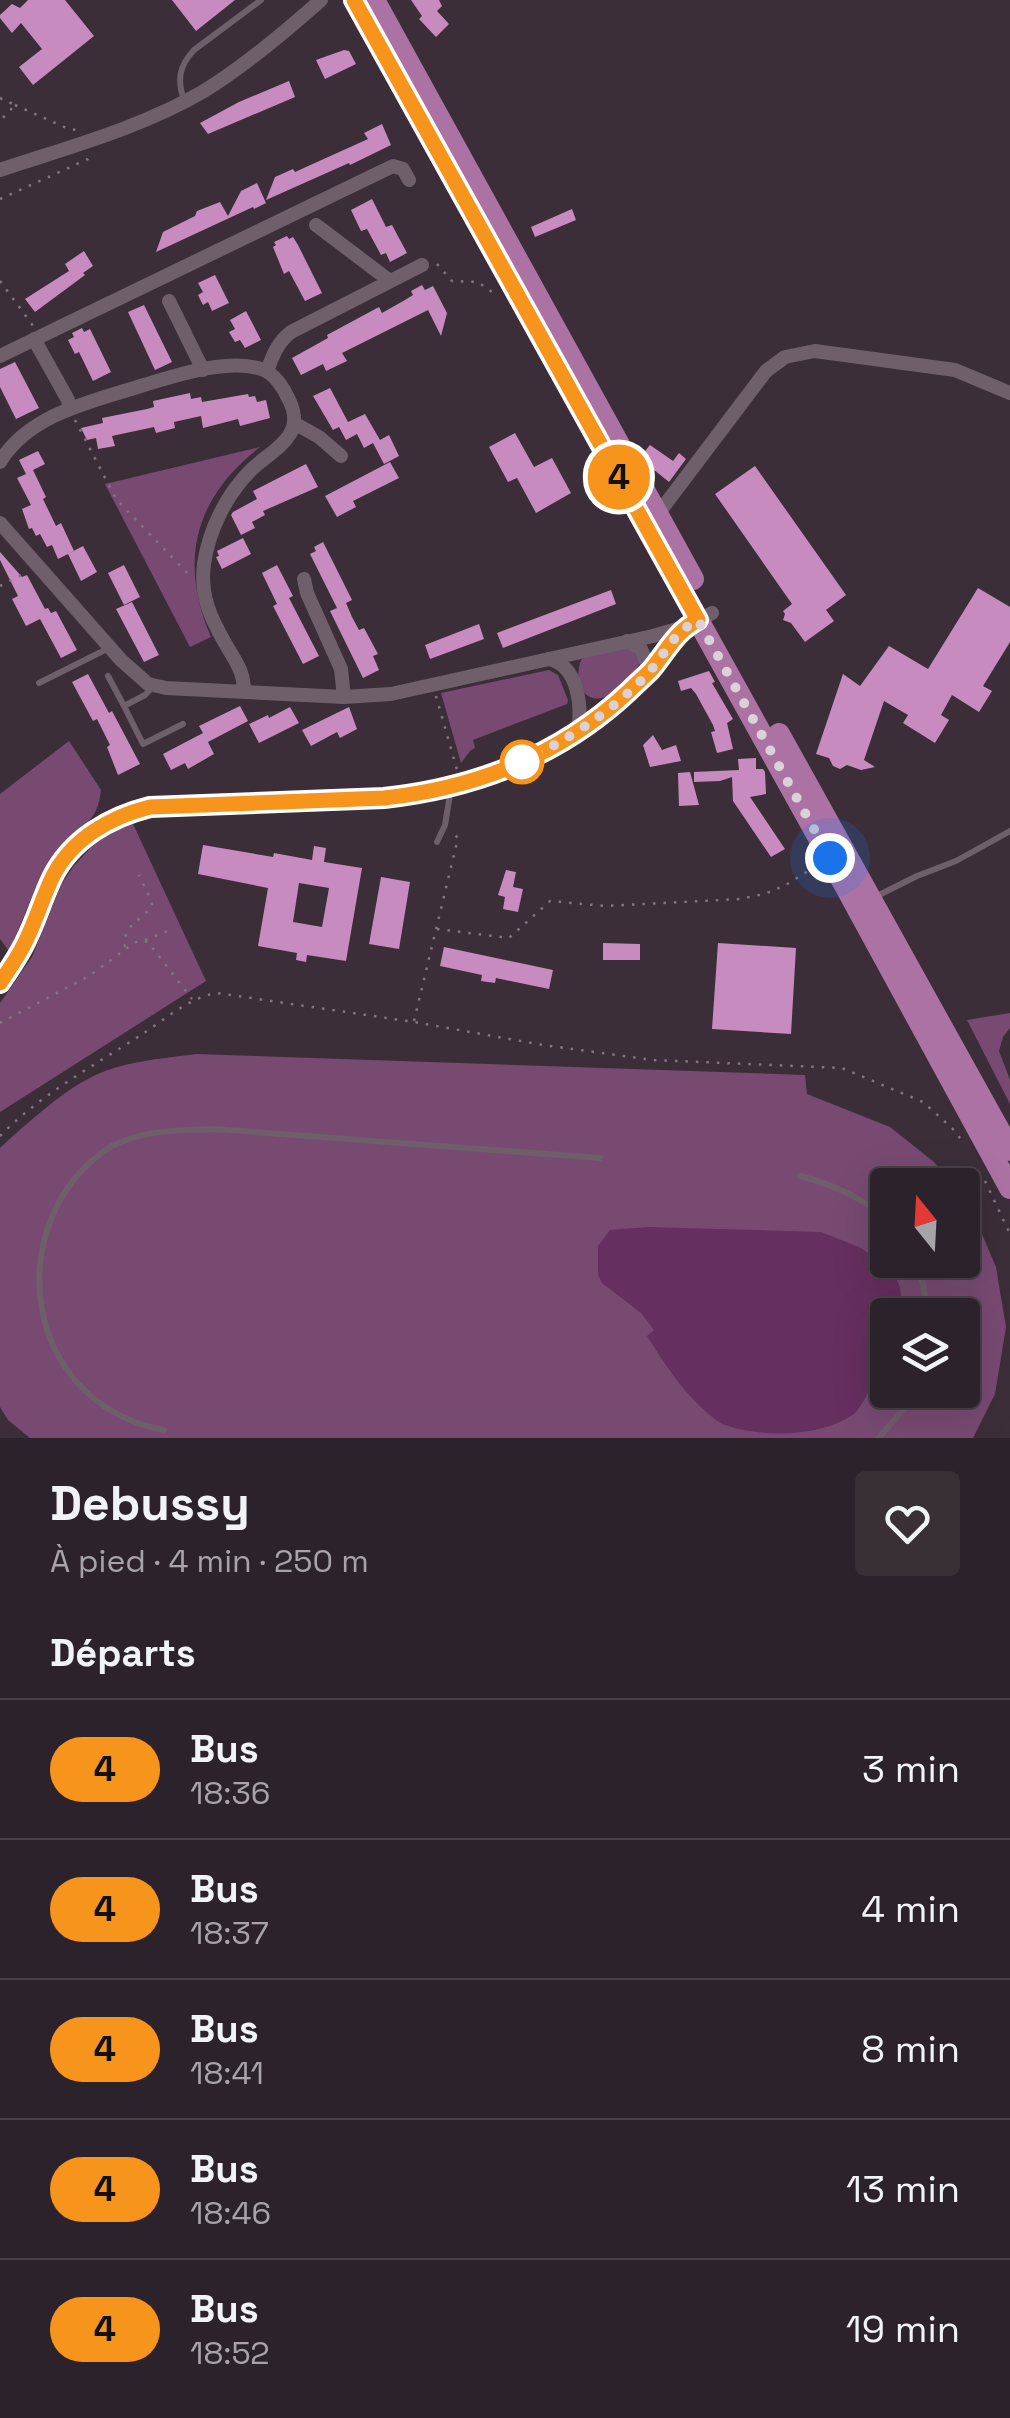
<!DOCTYPE html>
<html lang="fr">
<meta charset="utf-8">
<style>
:root{--surface:#2c222b;--page:#382f37;--text:#f1f3f6;--muted:#a6a4a9;--line:#483f47}
body{margin:0;font-family:"Space Grotesk",sans-serif;background:var(--page);color:var(--text);height:100vh;display:flex;flex-direction:column;font-size:38px;white-space:nowrap}
*{box-sizing:border-box;margin:0}
p{font-size:32px;color:var(--muted)}
.icon{flex:none;width:55px;height:55px;fill:none;stroke:currentColor;stroke-width:2;stroke-linecap:round;stroke-linejoin:round}
.map{position:relative;height:1438px;overflow:hidden}
.details{display:flex;flex-direction:column;background:var(--surface);flex:1}
.details>*{flex:none}
.badge{padding:0 20px;border-radius:32px;font-size:35px;line-height:65px}
.needle{width:65px;rotate:342deg}
.controls{position:absolute;left:870px;top:1168px;display:grid;gap:20px}
.controls a{display:grid;place-items:center;width:110px;height:110px;border-radius:10px;background:var(--surface);box-shadow:0 10px 40px #0002,0 0 0 2px var(--line);font-size:50px}
.you{position:absolute;width:50px;height:50px;margin:-25px;border:8px solid #fff;border-radius:50%;background:#1a73e8;box-shadow:0 0 0 15px #1a73e833}
.map>.badge{position:absolute;translate:-50% -50%;box-shadow:0 0 0 5px #fff}
h2{padding:0 50px;font-size:38px;line-height:90px}
.round{display:grid;place-items:center;flex:none;width:105px;height:105px;border-radius:10px;background:var(--page)}
.summary{display:flex;align-items:center;justify-content:space-between;height:170px;padding:0 50px}
h1{font-size:48px;font-weight:800;line-height:75px}
ul{padding:0;list-style:none}
li{display:flex;align-items:center;gap:30px;height:140px;padding:0 50px;border-top:2px solid var(--line)}
li div{flex:1}
li b{display:block;font-size:38px}
li em{font-style:normal}
li .badge{min-width:110px;font-weight:700;text-align:center}
.map>svg:first-child{display:block}
.green{fill:#784a72;fill-rule:evenodd}
.water{fill:#652f5f}
.building{fill:#c88bbf;fill-rule:evenodd}
.lines{fill:none;stroke-linecap:round;stroke-linejoin:round}
.path{stroke:#827780;stroke-width:2.5;stroke-dasharray:2.5 8;stroke-linecap:butt}
.lane{stroke:#6e5f6b;stroke-width:6}
.street{stroke:#6e5f6b;stroke-width:14}
.primary{stroke:#ac72a4;stroke-width:22}
.line-casing{stroke:#fff;stroke-width:22}
.line{stroke:#f6941c;stroke-width:15}
.walk{stroke:#dad2d8;stroke-width:10;stroke-dasharray:0 18}
.stop-dot{fill:#fff;stroke:#f6941c;stroke-width:5}
</style>
<div class="map">
<svg width="1010" height="1438" viewBox="0 0 1010 1438">
<rect width="100%" height="100%" fill="#3b2e39"/>
<!-- green -->
<path class="green" d="M260,447C195,497 178,561 211,637L190,647L105,484Z
M628,648L634,651L640,663C634,673 624,687 613,693C587,710 572,684 581,660L587,656Z
M549,670L558,675L568,700L567,704L473,740L475,748L470,751L461,763L441,693Z
M69,741L101,790C97,825 83,821 62,846C37,876 26,915 9,951L0,939V794Z
M133,824L206,981L0,1112V1003L32,957L61,885L73,867L94,844L113,832Z
M1010,1013V1028L1003,1037L999,1051L1010,1080V1104L967,1020Z
M196,1054L805,1075L807,1094L890,1127L934,1162L952,1185H888V1260H962L963,1197L970,1206L996,1267L1006,1327L995,1394L973,1438H30L8,1420L0,1407V1148C24,1126 59,1094 88,1079C120,1061 161,1059 196,1054ZM888,1315H962V1390H888Z"/>
<!-- water -->
<path class="water" d="M648,1227L821,1232L859,1247L892,1269L900,1287L902,1305L900,1315H888C888,1329 891,1348 887,1362C885,1370 876,1380 871,1388C866,1396 861,1407 854,1414C820,1438 760,1438 722,1424C690,1403 667,1368 647,1336L654,1330L641,1313L602,1283L598,1275V1246L610,1230Z"/>
<!-- building -->
<path class="building" d="M28,0H65L94,36L33,85L19,67L42,49L21,23L12,33L0,18V15L12,4L20,8Z
M172,0H235L196,31Z
M411,0H439L442,6L437,11L449,24L436,37L419,19L422,16Z
M344,50L349,51L356,64L325,79L316,60Z
M289,81L295,97L208,134L200,123L239,102Z
M382,124L391,145L350,165L349,163L266,200L275,177L293,169L295,172L368,139L364,133Z
M257,183L266,203L254,209L253,207L156,252L163,232L195,216L197,211L220,202L228,216L241,191Z
M372,199L386,227L392,225L407,253L390,262L386,253L381,255L367,229L361,231L351,210Z
M572,209L576,220L535,237L531,227Z
M287,236L289,239L293,237L298,245L322,293L305,301L289,271L284,274L273,247L276,245L274,242Z
M84,251L93,266L83,273L85,275L35,312L25,299L69,271L65,264Z
M215,275L229,303L212,311L208,302L203,305L198,295L203,292L198,283Z
M422,285L425,290L433,286L447,313L441,336L428,310L342,353L347,361L326,371L323,364L301,375L292,358L328,338L327,335L379,307L382,313L405,300L413,295L411,291Z
M144,305L172,362L155,370L128,312Z
M246,311L261,340L245,348L240,340L235,342L229,332L235,329L230,320Z
M82,328L84,332L90,329L111,372L93,381L79,352L75,354L68,340L74,337L72,333Z
M15,362L39,408L16,419L0,387V369Z
M330,388L348,422L365,414L380,440L389,435L399,456L384,464L373,443L364,448L357,434L346,440L339,427L333,430L313,396Z
M190,393L191,399L201,397L202,402L248,394L249,397L255,396L257,402L266,400L270,418L240,426L238,419L203,428L201,416L174,422L175,428L156,433L154,427L112,436L115,446L98,449L96,438L87,440L81,428L103,423L102,418L147,409L154,407L153,401Z
M515,433L534,467L552,458L571,493L536,513L517,478L508,482L489,447Z
M650,445L673,461L679,453L686,459L669,482L648,465L642,455Z
M38,451L45,464L33,470L46,497L43,499L56,526L61,523L74,551L58,559L52,545L47,547L40,534L36,536L32,528L29,529L22,509L31,505L17,478L26,474L19,460Z
M390,462L399,478L353,501L356,507L337,517L325,496Z
M306,464L318,487L263,511L265,515L252,522L255,528L241,535L231,515L233,512L257,499L253,491Z
M755,466L846,595L826,610L834,621L805,642L791,623L783,620L785,614L783,611L792,604L715,494Z
M243,538L251,554L222,569L216,557L219,556L217,551Z
M323,542L352,600L346,603L352,617L359,630L364,628L378,654L373,656L379,670L363,678L330,611L337,608L310,554L316,551L314,547Z
M83,546L97,572L81,581L68,554Z
M0,552L22,577L27,575L45,609L48,608L51,613L56,611L77,650L61,658L40,619L26,626L12,599L18,596L0,560Z
M124,565L140,597L124,605L108,573Z
M277,565L293,596L289,598L319,656L303,664L273,606L277,604L262,573Z
M978,588L1010,607V642L983,686L992,691L979,712L952,695L941,715L949,720L935,743L903,723L908,715L884,701L864,760L875,767L861,770L847,765L840,769L833,766L829,758L816,754L843,674L860,686L889,646L928,669Z
M611,590L616,604L503,648L497,633Z
M132,602L159,655L144,662L116,609Z
M479,624L484,639L430,659L425,645Z
M709,671L715,682L712,683L733,719L727,723L733,749L717,753L711,732L715,731L713,725L696,694L691,688L681,691L678,681Z
M88,674L109,713L112,711L140,764L118,775L107,747L110,745L97,719L93,721L72,682Z
M240,706L248,721L208,742L214,754L188,769L185,763L171,770L163,754L203,733L199,726Z
M290,707L299,723L259,743L249,724L268,715L269,718Z
M349,707L357,729L340,738L337,732L311,746L302,730Z
M653,735L662,750L676,745L681,761L650,767L643,745Z
M756,758V769H763L765,772L766,794L750,797L785,849L771,857L733,801L732,777L720,781L694,782V772L739,770L738,759Z
M690,772L699,805L679,806L678,773Z
M203,845L273,857L274,853L312,860L314,846L326,848L324,862L362,868L346,961L307,955L306,962L296,960L297,953L258,946L268,888L198,874ZM299,883L329,888L322,927L293,922Z
M506,870L516,872L513,887L523,889L518,912L503,909L505,897L498,895Z
M381,877L410,882L399,949L369,944Z
M603,943L640,944V960H603Z
M718,943L796,948L791,1034L712,1029Z
M444,947L553,970L549,989L496,978L495,983L481,981L482,975L440,966Z"/>
<g class="lines">
<!-- path -->
<path class="path" d="M0,98L15,105L0,121
M15,105L69,129L78,130
M0,199L88,159L92,154
M437,264L452,281L478,282L492,292
M0,281L34,327
M75,420L116,499L191,577
M0,586L27,572
M436,696L457,770
M437,929L509,938L550,901L605,906L740,899L764,894L784,886L813,868
M145,940L173,929
M125,947C122,925 141,921 152,906L151,900L139,875
M414,1021L458,838L452,832
M0,1023L89,976L134,943L141,940L148,942L192,999
M0,1136C40,1095 93,1066 141,1035C164,1020 190,997 217,993L414,1022L543,1045L653,1060L842,1068L923,1102L952,1128L964,1143
M985,1181L1010,1234"/>
<!-- lane -->
<path class="lane" d="M184,100C177,80 179,66 194,50L261,0
M108,676L124,706L145,695L153,687
M39,683L109,648
M124,706L143,744L183,724
M437,842L445,825L451,788
M877,896L917,876L956,861L1010,831
M800,1176C834,1185 862,1197 888,1221
M914,1260L923,1284L928,1315
M164,1430C19,1403 0,1219 110,1147C142,1130 179,1130 215,1129L600,1158
M879,1438L906,1406L913,1390"/>
<!-- street -->
<path class="street" d="M0,170C69,147 141,128 204,91C245,66 285,32 321,0
M316,225L390,281
M169,301L203,370
M34,339L68,400L70,409
M0,356L393,166L403,169L409,180
M267,371C273,355 277,343 291,332L422,265
M294,423L319,437L341,456
M0,462C30,413 94,401 144,385C177,375 230,357 264,370C274,374 284,388 288,398C294,409 297,423 290,434C281,449 263,458 251,470C226,495 209,530 204,564C200,595 210,617 225,643C235,661 244,670 244,692
M658,514L766,371L785,357L815,351L955,370L1010,393
M0,523L121,660L148,684L166,688L344,697L391,694L653,636L684,627L712,613
M304,579L307,593L341,669L344,697
M627,641L641,649L650,671
M548,659C579,665 582,707 578,732
M0,983L28,937L53,876L65,858L93,832L125,813L168,805L384,798C483,787 584,747 651,670C663,657 672,641 684,627"/>
<!-- primary -->
<path class="primary" d="M354,0L830,858L1010,1188
M374,0L693,579
M779,734L1010,1150"/>
</g>
<g class="lines">
<defs>
<path id="line" d="M0,983C10,968 21,953 28,936C37,917 43,897 52,878C71,839 110,817 150,807L384,798C476,788 561,755 629,691C636,684 644,677 651,670C667,651 675,632 698,620L354,0"/>
</defs>
<!-- line casing -->
<use href="#line" class="line-casing"/>
<!-- line -->
<use href="#line" class="line"/>
<!-- walk -->
<path class="walk" d="M522,762C569,739 615,710 650,671C667,651 674,632 698,620L830,858"/>
</g>
<!-- markers -->
<circle class="stop-dot" cx="522" cy="762" r="20"/>
</svg>
<div class="controls">
<a><svg class="needle" viewBox="-14 -14 28 28"><path d="M0-13l5 13h-10z" fill="#e53935"/><path d="M0 13l5-13h-10z" fill="#a6a4a9"/></svg></a>
<a><svg class="icon" aria-label="layers" viewBox="0 0 24 24"><path d="M12 4l9 5-9 5-9-5zM3 14l9 5 9-5"/></svg></a>
</div>
<div class="you" style="left:830px;top:858px"></div>
<b class="badge" style="left:619px;top:477px;background:#f6941c;color:#111">4</b>
</div>
<section class="details">
<div class="summary"><div><h1>Debussy</h1><p>À pied · 4 min · 250 m</p></div><a class="round"><svg class="icon" aria-label="heart" viewBox="0 0 24 24"><path d="M12 20l-8-8c-3-5 5-10 8-4 3-6 11-1 8 4z"/></svg></a></div>
<h2>Départs</h2>
<ul>
<li><span class="badge" style="background:#f6941c;color:#111">4</span><div><b>Bus</b><p>18:36</p></div><em>3 min</em></li>
<li><span class="badge" style="background:#f6941c;color:#111">4</span><div><b>Bus</b><p>18:37</p></div><em>4 min</em></li>
<li><span class="badge" style="background:#f6941c;color:#111">4</span><div><b>Bus</b><p>18:41</p></div><em>8 min</em></li>
<li><span class="badge" style="background:#f6941c;color:#111">4</span><div><b>Bus</b><p>18:46</p></div><em>13 min</em></li>
<li><span class="badge" style="background:#f6941c;color:#111">4</span><div><b>Bus</b><p>18:52</p></div><em>19 min</em></li>
</ul>
</section>
